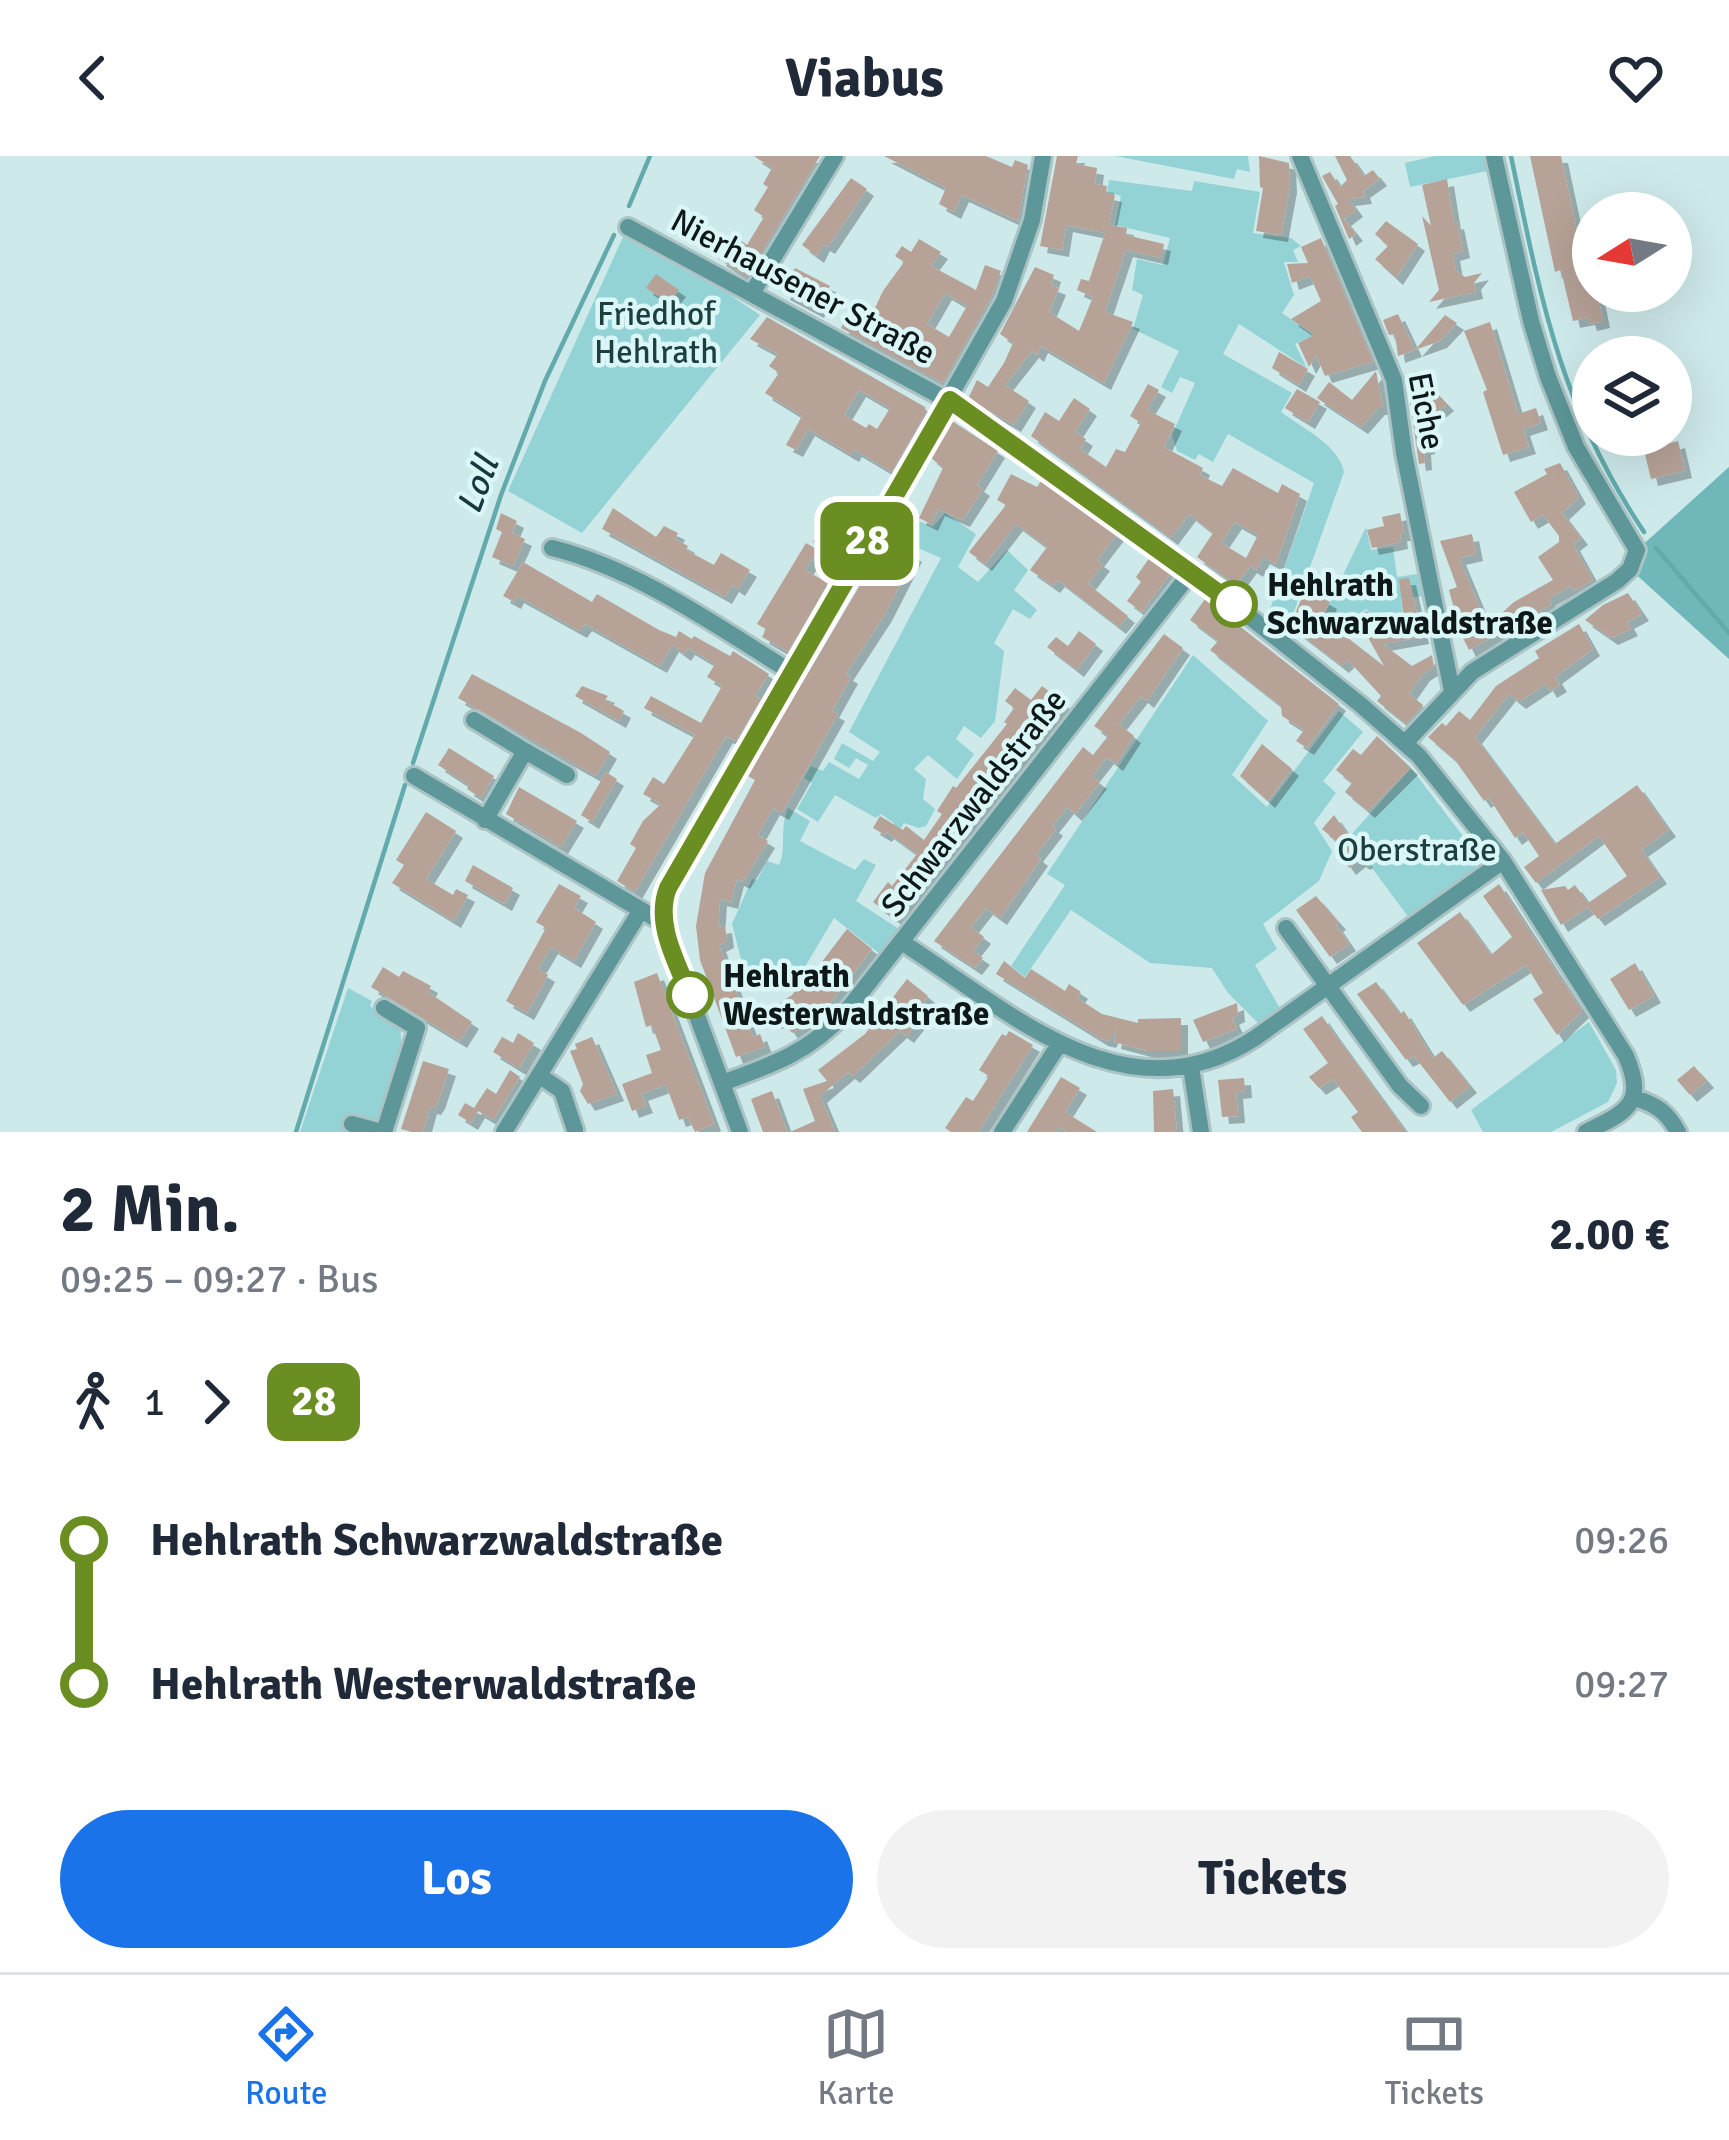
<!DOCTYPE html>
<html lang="de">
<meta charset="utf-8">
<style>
:root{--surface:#fff;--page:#f2f2f3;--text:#1f2937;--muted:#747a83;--line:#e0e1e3;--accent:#1a73e8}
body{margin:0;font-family:Signika,sans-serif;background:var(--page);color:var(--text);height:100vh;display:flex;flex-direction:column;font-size:45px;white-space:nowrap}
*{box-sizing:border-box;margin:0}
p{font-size:39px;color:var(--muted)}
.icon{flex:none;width:66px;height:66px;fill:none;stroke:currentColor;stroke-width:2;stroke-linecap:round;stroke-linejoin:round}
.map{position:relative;height:976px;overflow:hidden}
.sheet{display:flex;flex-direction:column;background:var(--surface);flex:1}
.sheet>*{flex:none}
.badge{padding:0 24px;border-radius:18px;font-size:42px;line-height:78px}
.needle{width:78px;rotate:259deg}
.fabs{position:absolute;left:1572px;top:36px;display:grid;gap:24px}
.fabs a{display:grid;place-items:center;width:120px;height:120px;border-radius:50%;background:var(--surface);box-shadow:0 12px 48px #0002;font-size:60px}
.map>.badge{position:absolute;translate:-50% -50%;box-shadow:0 0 0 6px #fff}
.legs{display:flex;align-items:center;gap:18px;height:132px;padding:0 60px;font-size:39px}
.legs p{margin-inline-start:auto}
.head{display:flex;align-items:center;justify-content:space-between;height:204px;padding:0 60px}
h1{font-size:66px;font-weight:700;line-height:90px}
.cta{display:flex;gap:24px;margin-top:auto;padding:24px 60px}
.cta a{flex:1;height:138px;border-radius:72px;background:var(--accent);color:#fff;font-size:48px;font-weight:700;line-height:138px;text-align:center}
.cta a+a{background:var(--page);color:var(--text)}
ul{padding:0 60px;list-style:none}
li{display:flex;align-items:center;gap:42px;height:144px;font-size:45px}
li i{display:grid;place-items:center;width:18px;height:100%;margin:0 15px;background:currentColor}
li i::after{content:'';width:30px;height:30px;margin:-15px;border:9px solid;border-radius:50%;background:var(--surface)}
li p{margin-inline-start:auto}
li:first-child i{background:linear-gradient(#0000 50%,currentColor 0)}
li:last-child i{background:linear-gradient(currentColor 50%,#0000 0)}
header{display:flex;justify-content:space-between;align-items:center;height:156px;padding:0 60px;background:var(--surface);font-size:54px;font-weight:700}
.tab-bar{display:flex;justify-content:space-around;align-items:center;height:168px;border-top:3px solid var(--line);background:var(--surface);font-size:33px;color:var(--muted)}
.tab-bar a{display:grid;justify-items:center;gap:6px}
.tab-bar .on{color:var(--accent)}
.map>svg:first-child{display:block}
.green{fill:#94d3d5}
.forest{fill:#6fb7b9}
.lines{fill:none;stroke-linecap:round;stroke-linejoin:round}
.stream{stroke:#62aaac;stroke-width:4.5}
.building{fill:#b6a297;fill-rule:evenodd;filter:url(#shadow)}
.street-casing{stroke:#abc3c4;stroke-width:22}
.street{stroke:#5e9799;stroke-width:16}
.line-1-casing{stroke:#fff;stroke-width:27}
.line-1{stroke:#6b8e23;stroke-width:18}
.stop-1-dot{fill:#fff;stroke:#6b8e23;stroke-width:6}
.labels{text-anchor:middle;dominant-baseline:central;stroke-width:9;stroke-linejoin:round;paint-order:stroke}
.street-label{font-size:33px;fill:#0e1818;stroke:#dbf6f7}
.park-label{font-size:33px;fill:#1c3f40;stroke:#dbf6f7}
.stop-label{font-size:33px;font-weight:bold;fill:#0e1818;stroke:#dbf6f7;text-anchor:start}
.water-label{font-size:36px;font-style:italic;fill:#163a3b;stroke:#dbf6f7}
</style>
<header><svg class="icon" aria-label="back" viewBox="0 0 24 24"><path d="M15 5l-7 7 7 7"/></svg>Viabus<svg class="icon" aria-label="heart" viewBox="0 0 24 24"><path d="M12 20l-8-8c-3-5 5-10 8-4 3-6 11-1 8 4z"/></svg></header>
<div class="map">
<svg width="1729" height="976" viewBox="0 0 1729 976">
<defs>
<filter id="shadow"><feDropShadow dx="7" dy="7" stdDeviation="0" flood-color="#0004"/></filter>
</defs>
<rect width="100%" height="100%" fill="#cee9ea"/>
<!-- green -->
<path class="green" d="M1115,0H1248L1250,16L1237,13L1234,23Z
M1435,0H1484L1487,15L1410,31L1405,7Z
M1109,24L1192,35L1194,25L1260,36L1253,77L1291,82L1301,90L1293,94L1298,106H1284L1294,139L1282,157L1314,179L1295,188L1307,212L1239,168L1223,198L1292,237L1281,256C1302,272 1339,289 1344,316L1290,467L1269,456L1314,327L1228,278L1213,306L1199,298L1195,304L1177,295L1172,279L1195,227L1180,221L1172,237L1161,231L1179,195L1133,173L1143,139L1132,134L1137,103L1163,109L1170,82L1115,69L1121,40L1107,36Z
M623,81L727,137L760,159L582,377L508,335Z
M905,353L916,357L914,363L933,371L945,357L976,378L958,411L978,426L1007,394L1028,414L1014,434L1037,454L1030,463L1013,453L994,487L1004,495L995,565L981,582L964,570L956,583L974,598L957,623L928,599L914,613L926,623L923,643L935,653L926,670L919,672L904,667L899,675L892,672L894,667L881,658L876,662L835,639L818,666L797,653L812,627L804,622L811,610L823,615L829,606L859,623L868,609L856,602L849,612L834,603L842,587L873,605L880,596L849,576L941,402L890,380Z
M1366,371L1371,394L1393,391L1397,421L1417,418L1422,440L1401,443L1403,462L1375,469L1367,453L1354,460L1360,473L1355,477L1342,467L1321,494L1311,486Z
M1193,499L1268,565L1232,619L1267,651L1339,555L1363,576L1323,625L1336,637L1314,667L1332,695L1319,725L1263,768L1277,793L1255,809L1281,854L1260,869L1228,837L1212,812L1150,807L1071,754L1025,821L1011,810L1065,729L1047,718Z
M1411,612L1479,701L1475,713L1409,762L1349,681Z
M788,652L810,665L800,685L855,714L864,703L876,709L856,745L899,773L880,798L834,762L793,831L745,819L732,768L752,723L757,724L767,705L779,709C787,693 779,672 788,652Z
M348,832L372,845L370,850L400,869L402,895L380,963L355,976H300Z
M1589,866L1616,914L1617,927L1608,946L1551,976H1483L1471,954Z"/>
<!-- forest -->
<path class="forest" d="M1729,311V503L1630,413L1637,394Z"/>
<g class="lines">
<!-- stream -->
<path class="stream" d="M1511,0C1541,144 1560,250 1644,376
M629,50L650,0
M1656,392L1729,477
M413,607L501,339L545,225L614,79
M296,976L405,629"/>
</g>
<!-- building -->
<path class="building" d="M754,0H820L747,121L719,103L723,97L715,92L722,81L730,86L734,80L747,89L764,61L754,54L768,31L763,28L772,12Z
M884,0H986L1012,11L1015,4L1028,9L1018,65L962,39L954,56L939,48L946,32Z
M1057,0H1078L1076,8L1097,12L1095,28L1107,30L1106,37L1115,39L1109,69L1127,72L1126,79L1164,88L1161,102L1126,94L1105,156L1133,166L1104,227L1041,190L1037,199L1032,195L1005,229L1029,245L1014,269L968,243L977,224L988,231L1004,207L1013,187L1000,178L1035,111L1054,119L1051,129L1059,132L1049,156L1079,175L1093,141L1077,134L1081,123L1089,125L1105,77L1066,69L1062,94L1040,90Z
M1259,0L1289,7L1290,30L1281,79L1256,75L1263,32L1260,31Z
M1335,0H1350L1364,20L1373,14L1380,23L1363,35L1365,41L1348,43L1356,54L1344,63L1356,78L1349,83L1335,50L1338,48L1322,20L1330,16L1340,31L1347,24Z
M1530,0H1561L1586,117L1593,116V135H1597L1603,165L1590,168L1588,162L1573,165L1561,114L1555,116Z
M851,22L867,33L828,91L823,88L817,100L802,89Z
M1447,23L1454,67L1457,66L1463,95L1453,98L1456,115L1465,121L1482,117L1474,127L1476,136L1429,146L1439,134L1422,60L1431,70L1422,29Z
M1386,65L1418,88L1396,122L1375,103L1388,90L1375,78Z
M1321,82L1373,206L1325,220L1316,199L1309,211L1298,187L1314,179L1291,163L1321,145L1310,120L1292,127L1287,108L1308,107L1301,91Z
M919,83L941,96L931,110L976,134L985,109L1001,115L992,140L943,227L841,172L848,158L867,169L883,135L904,106L895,100L902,90L911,96ZM945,137L967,150L949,181L927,168Z
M795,112L830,130L817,155L783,137Z
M656,118L679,134L669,147L646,132Z
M1398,158L1415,194L1445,159L1457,167L1440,185L1398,200L1395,178L1389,179L1383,164Z
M767,161L925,251L926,256L892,316L855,294L852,299L808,273L796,294L786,289L802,260L765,237L779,217L769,210L778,198L750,183ZM859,234L890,252L877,273L869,268L866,272L844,259Z
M1490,166L1518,258L1536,252L1541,267L1523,273L1529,291L1503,299L1483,236L1487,234L1464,175Z
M1279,196L1308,213L1299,229L1272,212Z
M1376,215L1383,252H1378L1361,271L1317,242L1329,226L1352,244Z
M1416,215L1447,248L1425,266L1428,291L1424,292L1425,307L1419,308L1410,246H1416L1408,235L1407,223Z
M1148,228L1159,234L1147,254L1175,268L1164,291L1203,312L1200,319L1222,330L1233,312L1278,337L1282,328L1300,338L1276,408L1263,401L1256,414L1250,410L1236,429L1197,401L1213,377L1189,358L1171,382L1031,280L1045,256L1059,265L1074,242L1090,253L1075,276L1086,283L1080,293L1106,311L1116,293L1125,296L1141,267L1130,260ZM1235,366L1258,379L1246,402L1221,387Z
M1297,233L1320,246L1308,266L1285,252Z
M952,265L998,295L977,329L983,333L963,364L938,353L931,368L919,362L943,312L930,301Z
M1678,285L1685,315L1651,323L1644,294Z
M1560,307L1579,341L1562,357L1581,382L1573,388L1593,424L1574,435L1571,430L1548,443L1552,448L1469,494L1463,482L1482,471L1460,475L1449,434L1457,431L1440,385L1472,378L1476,398L1459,402L1487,469L1493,465L1514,446L1553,424L1538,401L1559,386V380L1543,359L1531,366L1514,336L1547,318L1544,313Z
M1011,318L1037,331L1041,325L1117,378L1097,404L1103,408L1088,428L1128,460L1119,471L1058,424L1053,430L1030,414L1047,391L1016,368L985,408L969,396L1006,349L997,344Z
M830,342L842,349L838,356L861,370L842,404L813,386L823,368L818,365Z
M613,352L656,381L664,370L678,377L675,383L688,390L686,394L714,409L721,397L750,414L738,433L732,429L725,441L602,373Z
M501,357L517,365L512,377L525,383L513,410L492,401L502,376L496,373Z
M1400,357L1404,378H1400L1401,386L1372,392L1367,374L1384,370L1382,361Z
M806,387L818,394L805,414L828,427L788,496L762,481L766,473L757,468Z
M897,388L915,399L885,458L846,518L851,521L832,555L838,558L782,657L773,652L758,679L768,685L743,726L737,723L731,746L720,743L718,771L725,770L727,785L719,789L753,881L760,878L765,891L736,901L700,804L696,770L705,717L755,624L748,620L776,571L869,414L878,419Z
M1150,401L1171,417L1142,456L1127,445L1141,426L1136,421Z
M523,406L592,446L597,438L659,474L676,481L679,475L692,483L694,480L730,500L733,495L769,518L755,540L761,543L736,585L726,580L635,736L617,725L636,692L630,688L643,665L661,648L643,638L653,621L664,628L695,579L644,552L651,540L701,567L722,530L707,521L715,508L688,492L684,498L672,489L660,510L585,468L580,475L517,440L514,446L503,440Z
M1409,422L1422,481L1383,488L1412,510L1432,499L1434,511L1423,518L1409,538L1423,549L1406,568L1377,545L1381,540L1348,504L1342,510L1290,470L1303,439L1309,442L1312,436L1330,446L1322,462L1384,510L1356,460L1367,455L1374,470L1404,464L1399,423Z
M1628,437L1642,458L1627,466L1631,473L1611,482L1585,464L1603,449Z
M1205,443L1339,548L1307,592L1296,585L1304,574L1282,560L1281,550L1210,494L1218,485L1190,464Z
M1579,468L1593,493L1555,521L1560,529L1550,535L1546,528L1519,546L1509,538L1475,581L1555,688L1637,629L1669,674L1641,694L1660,721L1598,763L1588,751L1561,769L1541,734L1565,730L1568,734L1575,729L1588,747L1627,720L1599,680L1536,727L1524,711L1539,700L1523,676L1515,682L1489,642L1484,645L1455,604L1428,581L1442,567L1446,570L1459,555L1470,564L1496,530L1539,502L1535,495Z
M1079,475L1096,488L1077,514L1047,491L1056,481L1068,490Z
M1164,478L1183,492L1147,545L1141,540L1119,568L1134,580L1116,608L1107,601L1092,620L1100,626L1075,658L1067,651L1052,670L1056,673L1036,699L1041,703L1000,762L986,752L971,771L984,781L973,795L983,802L975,812L934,785L1083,591L1093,599L1108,580L1094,570Z
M472,518L581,577L610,596L596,620L458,542Z
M582,530L608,540L605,544L624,555L619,565L575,540Z
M1042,530L1063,546L896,763L873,746L888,726L892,730L917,698L887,676L885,679L873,672L880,660L903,674L906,670L924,684L942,658L937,655L953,630L956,632L1007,568L1004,566L1014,552L1005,545L1015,532L1031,544Z
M1377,580L1411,612L1368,655L1345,636L1352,627L1336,614L1353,593L1361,599Z
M1262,588L1292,613L1268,645L1240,620Z
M449,592L494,620L481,642L467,633L469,629L438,609Z
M606,616L617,623L592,666L581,659Z
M519,631L577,665L561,691L506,658Z
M426,656L456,675L426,723L453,739L456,733L468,739L454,765L392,727L404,709L396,704Z
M1334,659L1366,705L1363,707L1359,704L1349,712L1337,695L1342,690L1322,673Z
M473,709L513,732L505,748L465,725Z
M559,728L581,740L574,752L596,766L574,805L551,791L538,813L548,819L527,857L506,845L546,772L536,766Z
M1499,728L1582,855L1557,879L1533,843L1543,837L1526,809L1463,849L1417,787L1460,756L1491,799L1512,781L1483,740Z
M1316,740L1339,767L1336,769L1349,788L1330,801L1296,754Z
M847,773L872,793L859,810L829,848L817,857L819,860L807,869L792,877L781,862L775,866L768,855L792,839L808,818L811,820Z
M1004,805L1025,822L1031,813L1065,835L1069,828L1081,836L1077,842L1102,858L1138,867V863L1181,862V895H1148L1114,886L1116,873L1109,885L1101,883L996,818Z
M1635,807L1654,840L1629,854L1610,823Z
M383,811L399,821L403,815L431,830L428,836L472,866L460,885L371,831Z
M657,817L714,968L695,976L688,961L679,964L666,929L641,938L646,950L632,955L622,928L652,917L646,899L661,894L652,869L646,871L634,826Z
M907,823L928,840L911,861L918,866L907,880L900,875L853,920L848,916L820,940L835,976H790L815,965L803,933L827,925L818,914L865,878Z
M1376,826L1400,858L1404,855L1433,902L1442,895L1470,930L1450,946L1414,900L1406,904L1357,838Z
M1237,847L1238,859L1232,862L1237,873L1203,886L1193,864Z
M1322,860L1333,876L1406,976H1362L1351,961L1358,956L1333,923L1319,932L1309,921L1328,907L1303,873Z
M1009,875L1033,889L978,976H951L945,972L966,941L973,945L989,920L979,914L1002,878L1006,880Z
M518,877L534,887L519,912L493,896L502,881L513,887Z
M592,881L617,938L588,948L580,935L583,928L570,895L577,893L575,888Z
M423,905L449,913L438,946L434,952L430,951L423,976H412L401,973Z
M1694,910L1707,925L1690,939L1677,924Z
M510,914L520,921L493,964L478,955L471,967L458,959L465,947L474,952L487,932L496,938Z
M1061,921L1080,932L1065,956L1097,976H1067L1059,971L1056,976H1027Z
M1244,922L1245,935L1236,936L1238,960L1222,961L1218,924Z
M1173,933L1177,976H1154L1153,935Z
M772,935L787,976H763L751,943Z"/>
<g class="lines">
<defs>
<path id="street" d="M1300,0L1394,224L1404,297L1452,535
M628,71L949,245L1192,415L1361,549L1419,600L1503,705L1626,900C1646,948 1628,955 1586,976
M752,137L835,0
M552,392C637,413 717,470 791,516
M474,564L525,595L485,664
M1405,587L1472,516L1617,425L1630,413L1637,394L1576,291L1548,221L1531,165L1494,0
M525,595L567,619
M414,620L665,768
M1286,772L1400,930L1421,950
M903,787C1011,856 1125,966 1255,882L1503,705
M1191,911L1201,976
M540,920L562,935L575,974
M722,927C772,909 808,897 845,857L1192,415
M1635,942C1657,949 1667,956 1678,976
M352,968L381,976
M384,976L417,872L384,852
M504,976L641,754
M740,976L669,784L664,743L1004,145L1032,64L1043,0
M1002,976L1060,887"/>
</defs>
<!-- street casing -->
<use href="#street" class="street-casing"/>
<!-- street -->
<use href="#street" class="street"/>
</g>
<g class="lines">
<defs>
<path id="line-1" d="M690,839C677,807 654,767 668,732L950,244L1234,448"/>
</defs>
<!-- line-1 casing -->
<use href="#line-1" class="line-1-casing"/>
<!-- line-1 -->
<use href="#line-1" class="line-1"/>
</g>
<!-- markers -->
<g class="stop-1-dot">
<circle cx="1234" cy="448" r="21"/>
<circle cx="690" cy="839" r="21"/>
</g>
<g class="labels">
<!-- street labels -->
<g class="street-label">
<text transform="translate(803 131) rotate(28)">Nierhausener Straße</text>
<text transform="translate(1426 255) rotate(79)">Eiche</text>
<text transform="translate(974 647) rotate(-52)">Schwarzwaldstraße</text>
</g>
<!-- park labels -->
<g class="park-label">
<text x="656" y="158">Friedhof<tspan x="656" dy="38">Hehlrath</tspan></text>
<text x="1417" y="694">Oberstraße</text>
</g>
<!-- stop labels -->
<g class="stop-label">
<text x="1267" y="429">Hehlrath<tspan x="1267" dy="38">Schwarzwaldstraße</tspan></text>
<text x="723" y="820">Hehlrath<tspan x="723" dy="38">Westerwaldstraße</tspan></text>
</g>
<!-- water labels -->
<g class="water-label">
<text transform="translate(478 329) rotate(-69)">Loll</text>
</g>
</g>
</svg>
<div class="fabs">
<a><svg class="needle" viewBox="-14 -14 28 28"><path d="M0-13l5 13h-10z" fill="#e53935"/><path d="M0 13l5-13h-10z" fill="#747a83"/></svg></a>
<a><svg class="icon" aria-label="layers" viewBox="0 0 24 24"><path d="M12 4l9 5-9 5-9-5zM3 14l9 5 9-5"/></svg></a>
</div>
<b class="badge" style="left:867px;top:385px;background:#6b8e23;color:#fff">28</b>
</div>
<section class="sheet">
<div class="head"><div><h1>2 Min.</h1><p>09:25 – 09:27 · Bus</p></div><b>2.00 €</b></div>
<div class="legs"><svg class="icon" aria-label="walk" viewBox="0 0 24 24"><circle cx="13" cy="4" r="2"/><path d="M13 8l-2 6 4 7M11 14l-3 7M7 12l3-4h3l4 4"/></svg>1<svg class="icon" aria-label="forward" viewBox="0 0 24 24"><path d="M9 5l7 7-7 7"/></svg><b class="badge" style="background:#6b8e23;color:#fff">28</b></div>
<ul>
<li><i style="color:#6b8e23"></i><b>Hehlrath Schwarzwaldstraße</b><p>09:26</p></li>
<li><i style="color:#6b8e23"></i><b>Hehlrath Westerwaldstraße</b><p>09:27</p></li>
</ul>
<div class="cta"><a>Los</a><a>Tickets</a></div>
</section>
<nav class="tab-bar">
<a class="on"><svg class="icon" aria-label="directions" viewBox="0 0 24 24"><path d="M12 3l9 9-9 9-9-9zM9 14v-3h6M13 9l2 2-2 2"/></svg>Route</a>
<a><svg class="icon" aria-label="map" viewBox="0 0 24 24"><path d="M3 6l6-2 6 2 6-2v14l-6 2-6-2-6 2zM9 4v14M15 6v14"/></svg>Karte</a>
<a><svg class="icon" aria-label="tickets" viewBox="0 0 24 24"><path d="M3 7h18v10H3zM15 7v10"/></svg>Tickets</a>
</nav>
